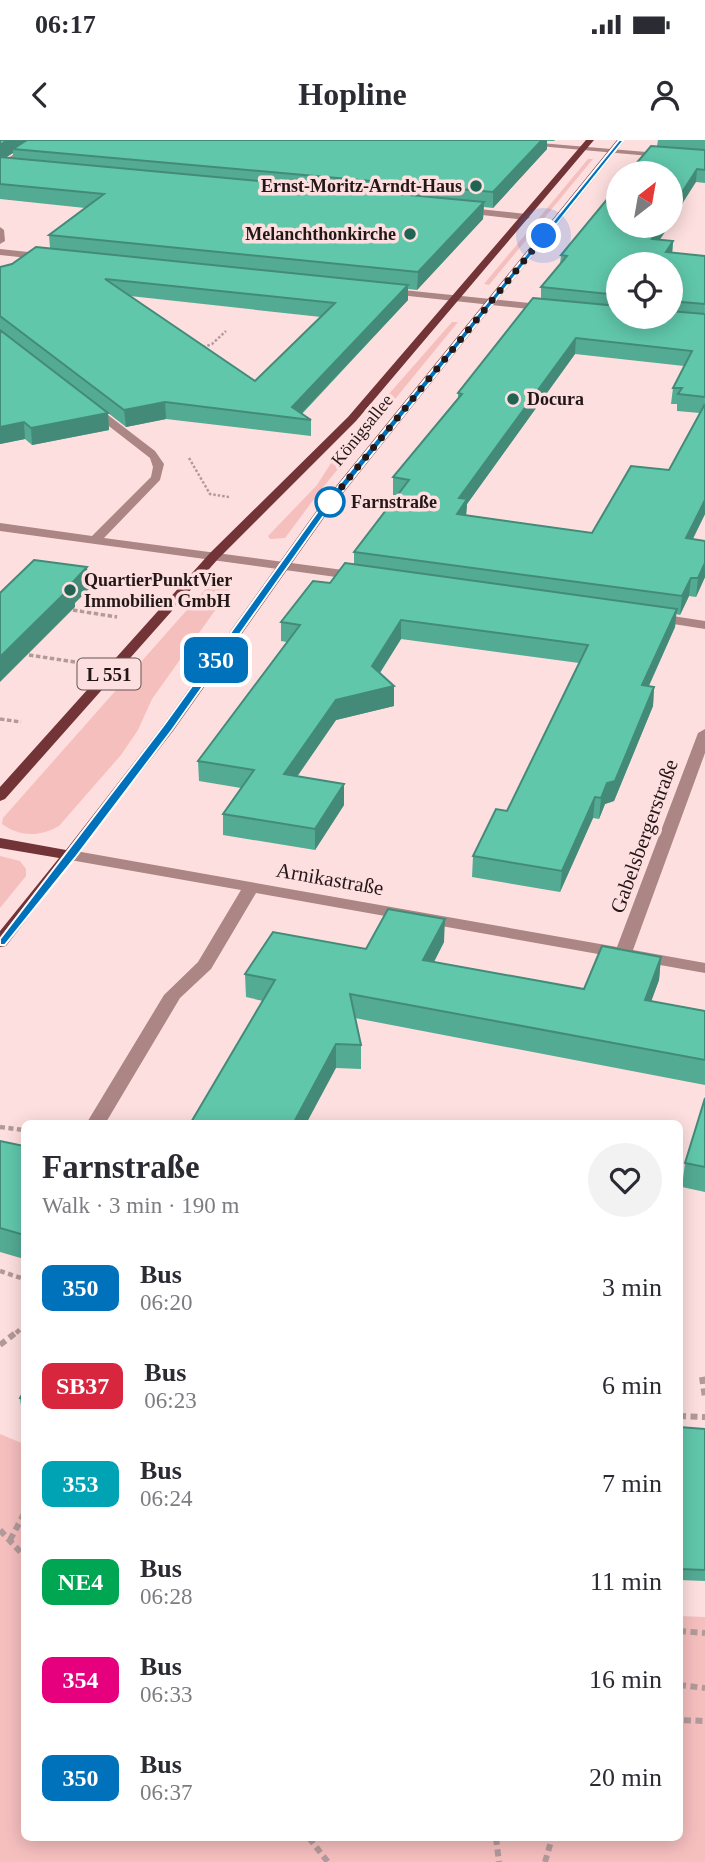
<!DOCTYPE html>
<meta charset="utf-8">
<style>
:root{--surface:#fff;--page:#f2f2f3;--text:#2b2b33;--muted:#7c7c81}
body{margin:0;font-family:Georgia,serif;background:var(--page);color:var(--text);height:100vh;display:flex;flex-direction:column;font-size:26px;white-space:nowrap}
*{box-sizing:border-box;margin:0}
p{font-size:23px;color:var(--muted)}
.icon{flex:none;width:38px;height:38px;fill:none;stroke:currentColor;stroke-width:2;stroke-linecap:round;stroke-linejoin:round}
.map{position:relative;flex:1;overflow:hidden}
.side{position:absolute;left:21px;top:980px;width:662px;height:721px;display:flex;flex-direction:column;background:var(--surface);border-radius:10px;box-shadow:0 4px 18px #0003}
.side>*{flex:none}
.badge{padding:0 14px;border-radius:10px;font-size:24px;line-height:46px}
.needle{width:46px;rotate:31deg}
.controls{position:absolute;left:606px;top:21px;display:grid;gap:14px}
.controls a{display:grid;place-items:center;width:77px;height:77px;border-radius:50%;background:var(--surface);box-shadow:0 4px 18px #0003;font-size:35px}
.you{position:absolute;width:35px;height:35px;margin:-18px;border:5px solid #fff;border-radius:50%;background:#1a73e8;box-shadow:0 0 0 10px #1a73e833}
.map>.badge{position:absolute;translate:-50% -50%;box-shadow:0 0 0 4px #fff}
.round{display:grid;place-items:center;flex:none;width:74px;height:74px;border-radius:37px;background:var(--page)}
.summary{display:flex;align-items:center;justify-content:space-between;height:119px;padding:0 21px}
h1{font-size:33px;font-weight:700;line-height:52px}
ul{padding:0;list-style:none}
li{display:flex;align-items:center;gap:21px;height:98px;padding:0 21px}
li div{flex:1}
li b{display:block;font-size:26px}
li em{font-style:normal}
li .badge{min-width:77px;font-weight:700;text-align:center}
.status{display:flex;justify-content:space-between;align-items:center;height:49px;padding:0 35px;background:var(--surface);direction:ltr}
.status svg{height:19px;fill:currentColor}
header{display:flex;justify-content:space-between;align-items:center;height:91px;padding:0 21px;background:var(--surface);font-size:32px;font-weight:700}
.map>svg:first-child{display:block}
.green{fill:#f5bfbe}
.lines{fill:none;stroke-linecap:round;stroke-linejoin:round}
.path-far3{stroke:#b39a9a;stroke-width:2.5;stroke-dasharray:2.5 2;stroke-linecap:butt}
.path-far2{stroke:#b39a9a;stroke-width:3.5;stroke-dasharray:4.5 2.5;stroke-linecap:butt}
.path-far1{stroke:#b39a9a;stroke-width:4.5;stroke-dasharray:5 3.5;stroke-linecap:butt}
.path{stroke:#b39a9a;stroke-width:6;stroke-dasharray:7 4.5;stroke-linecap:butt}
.minor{fill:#ac8585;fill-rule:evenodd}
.major{fill:#733437;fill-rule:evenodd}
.wall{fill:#53ab93;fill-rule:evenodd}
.shaded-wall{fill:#438b78}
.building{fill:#60c7ab;stroke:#438b78;stroke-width:2;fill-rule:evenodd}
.line{fill:#0072bc;stroke:#fff;stroke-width:2}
.walk{stroke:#241717;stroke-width:7;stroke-dasharray:0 12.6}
.poi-dot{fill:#226454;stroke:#fedfdf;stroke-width:2.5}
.stop-dot{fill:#fff;stroke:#0072bc;stroke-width:3.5}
.labels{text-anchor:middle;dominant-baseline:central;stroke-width:7;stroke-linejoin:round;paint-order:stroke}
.far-poi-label{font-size:18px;font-weight:bold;fill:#241717;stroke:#fedfdf;text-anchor:end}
.far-street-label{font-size:18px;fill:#241717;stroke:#fedfdf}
.far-stop-label{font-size:18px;font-weight:bold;fill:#241717;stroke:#fedfdf;text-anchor:start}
.shield{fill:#fedfdf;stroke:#655353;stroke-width:2}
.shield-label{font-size:19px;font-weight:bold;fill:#241717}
.street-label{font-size:21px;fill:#241717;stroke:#fedfdf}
</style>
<div class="status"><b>06:17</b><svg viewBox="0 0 49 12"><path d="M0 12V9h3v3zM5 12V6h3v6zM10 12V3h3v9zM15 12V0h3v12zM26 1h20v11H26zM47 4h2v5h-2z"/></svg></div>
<header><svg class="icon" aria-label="back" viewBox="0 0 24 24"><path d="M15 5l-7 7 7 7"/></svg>Hopline<svg class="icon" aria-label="person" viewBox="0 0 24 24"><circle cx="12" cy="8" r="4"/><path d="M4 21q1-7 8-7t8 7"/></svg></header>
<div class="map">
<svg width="705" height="1722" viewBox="0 0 705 1722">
<rect width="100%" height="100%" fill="#fedfdf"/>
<!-- green -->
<path class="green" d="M588,19H593L489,145L484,144Z
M452,182H458L320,351L285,398L270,399L268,396L317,345L338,312Z
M222,441L232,444L231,448L152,559L138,590L121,615L59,686C40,697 20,697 2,684L3,678L209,445Z
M0,716L20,721L26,729V736L0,768Z
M0,1294L24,1304V1698H679V1476L705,1477V1722H0Z"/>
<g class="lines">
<!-- path-far3 -->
<path class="path-far3" d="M199,209L212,204L226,191
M189,318L210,354L229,357"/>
<!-- path-far2 -->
<path class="path-far2" d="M73,470L117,477
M29,515L75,522
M0,579L21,582"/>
<!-- path-far1 -->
<path class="path-far1" d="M0,987L24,990
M0,1131L24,1139
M16,1193L24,1186"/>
<!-- path -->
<path class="path" d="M0,1205L18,1191
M702,1237L705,1258
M679,1276L705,1277
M0,1390L24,1416
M10,1400L24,1374
M679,1491L705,1493
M679,1545L705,1548
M679,1561L680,1580L705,1581
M309,1698L328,1722
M496,1698L499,1722
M545,1722L552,1698"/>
<!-- minor -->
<path class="minor" d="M37,0H47L0,28V23Z
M473,0H506L705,17V21Z
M460,67L526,74L530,77L526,80L457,72Z
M0,87L4,90L5,101L0,104Z
M0,109L47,114L52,117L47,120L0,115Z
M384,148L548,165L553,168L548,171L381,153V149Z
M87,265H95L155,311L164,324L160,340L104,398L358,432L364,436L358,440L0,391V383L92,396L151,337L153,327L150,318L87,269Z
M653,473L705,481V489L648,480L646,477Z
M705,589V613L633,810L705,823V833L256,753L211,829L180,858L105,984H86L164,855L198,822L241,750L70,720L62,715L64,712L70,710L617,807L698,593Z"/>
<!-- major -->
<path class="major" d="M586,0H594L356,281L218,419L5,659L0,661V647L210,413L348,277Z
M617,0H625L328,372L173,591L6,806L0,807V791L59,718L0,708V698L66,710L163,585L320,366Z"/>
</g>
<!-- wall -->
<path class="wall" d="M0,0H555L554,1H547V9L493,68L484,67L483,79L417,150L408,149V160L302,274L311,280V296L166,279L126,287L108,273L109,290L32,305L25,299L0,304V127L12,124L50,108L49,95L85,68L0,59ZM13,13V19L5,18ZM130,156L321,177L255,241Z
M658,0H705V43L696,42L657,6Z
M660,100L673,101L672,113L705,116V374L693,399L705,401V437L696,457L689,456L680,475L676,474L675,487L649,546L654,547L653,566L614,661L605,664L599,679L593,678L560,752L472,737L473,716L507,671L579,523L401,499L380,533L394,566L336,580L297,637L344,665L315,710L223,695V674L241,648L199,641L198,621L287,502L281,501V482L354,425V412L397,355H393V337L458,259V253L541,159V147L560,124L561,115ZM618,124H670V177H618ZM575,214L684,226L673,248L671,264H677V271L700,273L669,330L592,393L466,375L467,364Z
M444,802L434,822L584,849L661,817L659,840L651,861L705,871V945L355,878L361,905V929L336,928L263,861L246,857L245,834L366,809Z
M705,958V1052L682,1047L685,1023Z
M0,1001L24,1006V1119L0,1112Z
M24,1251V1283H23L20,1258Z
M679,1287L705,1289V1441L679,1440Z"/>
<!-- shaded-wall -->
<path class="shaded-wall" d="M8,0H32L13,9V13L0,21V5Z
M542,0H547V9L493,68V52Z
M697,29L696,42L670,83V71Z
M484,62L483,79L417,150L418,132Z
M661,86H669L651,113L652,99Z
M673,101L672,115L666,112Z
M408,145V160L297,278L292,267Z
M576,198L575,214L467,364L466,377L457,374L459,358Z
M165,262L166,279L126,287L124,270Z
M108,273L109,290L32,305L31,288Z
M24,282L25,299L0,304V287Z
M705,360V374L684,416L686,398Z
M705,423V437L696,457L698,438Z
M87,427L89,449L75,463V467L0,542V517Z
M691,438L689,456L680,475L682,456Z
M677,469L675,487L640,565L642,545Z
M401,480V499L372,545V526Z
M394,546V566L336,580L284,655V634L336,560Z
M654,547L653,566L614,661L605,664L599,679L601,658L607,643Z
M344,644V665L315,710V689Z
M595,657L593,678L560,752L562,731Z
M445,779L444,802L423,843V820Z
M661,817L659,840L643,884L645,860Z
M336,904V928L306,984H293Z"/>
<!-- building -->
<path class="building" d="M0,0H8L0,5Z
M27,0H542L493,52L13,9Z
M651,6L705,10V30L697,29L670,71V33H628Z
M0,17L484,62L418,132L49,95L104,54L0,44Z
M618,46V86H661L652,99L673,101L666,112L705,116V164L670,161V124H618V155L541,147L567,116L561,115Z
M36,107L408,145L292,267L311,280L165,262L124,270L0,176V127L12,124ZM105,139L335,163L255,241Z
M533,158L618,166V177H670V171L705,174V257L678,254L682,248H673L692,211L576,198L459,358L467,359L457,374L592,393L631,326L669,330L705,264V360L686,398L705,401V423L698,438H691L682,456L354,412L409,340L393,337L462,254L458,253Z
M0,190L108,273L31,288L24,282L0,287Z
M34,420L87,427L70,445H73L0,517V453Z
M345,423L677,469L642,545L654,547L615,641L607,643L601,658L595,657L562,731L473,716L496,669L507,671L588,505L401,480L372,526L394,546L336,560L284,634L344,644L315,689L223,674L254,630L198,621L300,485L281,482L313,441L330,443Z
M388,769L445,779L423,820L584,849L602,806L661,817L645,860L705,871V920L350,854L361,905L336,904L293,984H190L275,840L245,834L273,792L366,809Z
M705,958V1027L685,1023Z
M0,1001L24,1006V1095L0,1088Z
M24,1251V1259L20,1258Z
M679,1287L705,1289V1430L679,1429Z"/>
<!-- line -->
<path class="line" d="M619,0H624L327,371L172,590L75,718L5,805H0V799L164,585L321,367Z"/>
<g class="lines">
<!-- walk -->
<path class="walk" d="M330,362L324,369L544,96"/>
</g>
<!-- markers -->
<g class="poi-dot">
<circle cx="476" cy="46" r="7"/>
<circle cx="410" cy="94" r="7"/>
<circle cx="513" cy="259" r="7"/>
<circle cx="70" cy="450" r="7"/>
</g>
<circle class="stop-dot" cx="330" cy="362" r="14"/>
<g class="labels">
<!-- far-poi labels -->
<g class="far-poi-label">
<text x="462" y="46">Ernst-Moritz-Arndt-Haus</text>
<text x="396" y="94">Melanchthonkirche</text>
<text x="527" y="259" text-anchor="start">Docura</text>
<text x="84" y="440" text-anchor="start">QuartierPunktVier<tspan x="84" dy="21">Immobilien GmbH</tspan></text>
</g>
<!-- far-street labels -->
<g class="far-street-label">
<text transform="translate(362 290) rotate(-51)">Königsallee</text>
</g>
<!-- far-stop labels -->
<g class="far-stop-label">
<text x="351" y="362">Farnstraße</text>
</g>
<!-- shield labels -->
<rect class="shield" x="77.5" y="518.5" width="63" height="31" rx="5"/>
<g class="shield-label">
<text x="109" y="534">L 551</text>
</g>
<!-- street labels -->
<g class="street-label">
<text transform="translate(644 696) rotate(-70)">Gabelsbergerstraße</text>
<text transform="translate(330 739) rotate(10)">Arnikastraße</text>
</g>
</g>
</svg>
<div class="controls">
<a><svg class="needle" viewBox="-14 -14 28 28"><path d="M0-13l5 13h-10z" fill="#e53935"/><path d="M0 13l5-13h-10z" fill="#7c7c81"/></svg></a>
<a><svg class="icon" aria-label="locate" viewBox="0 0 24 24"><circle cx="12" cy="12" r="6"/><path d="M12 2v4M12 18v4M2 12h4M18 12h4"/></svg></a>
</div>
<div class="you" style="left:544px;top:96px"></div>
<b class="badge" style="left:216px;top:520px;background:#0072bc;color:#fff">350</b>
<section class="side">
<div class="summary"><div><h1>Farnstraße</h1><p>Walk · 3 min · 190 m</p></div><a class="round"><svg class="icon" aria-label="heart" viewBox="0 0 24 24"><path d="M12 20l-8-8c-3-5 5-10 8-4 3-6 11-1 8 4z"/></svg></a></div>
<ul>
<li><span class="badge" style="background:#0072bc;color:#fff">350</span><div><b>Bus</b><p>06:20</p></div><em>3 min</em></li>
<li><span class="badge" style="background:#d7263d;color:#fff">SB37</span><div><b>Bus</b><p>06:23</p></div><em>6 min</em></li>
<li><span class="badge" style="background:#00a3b4;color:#fff">353</span><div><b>Bus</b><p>06:24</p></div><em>7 min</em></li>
<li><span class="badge" style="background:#00a651;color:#fff">NE4</span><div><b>Bus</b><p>06:28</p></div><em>11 min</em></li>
<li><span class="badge" style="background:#e6007e;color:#fff">354</span><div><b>Bus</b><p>06:33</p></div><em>16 min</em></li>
<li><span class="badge" style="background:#0072bc;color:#fff">350</span><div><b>Bus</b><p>06:37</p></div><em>20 min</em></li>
</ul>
</section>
</div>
